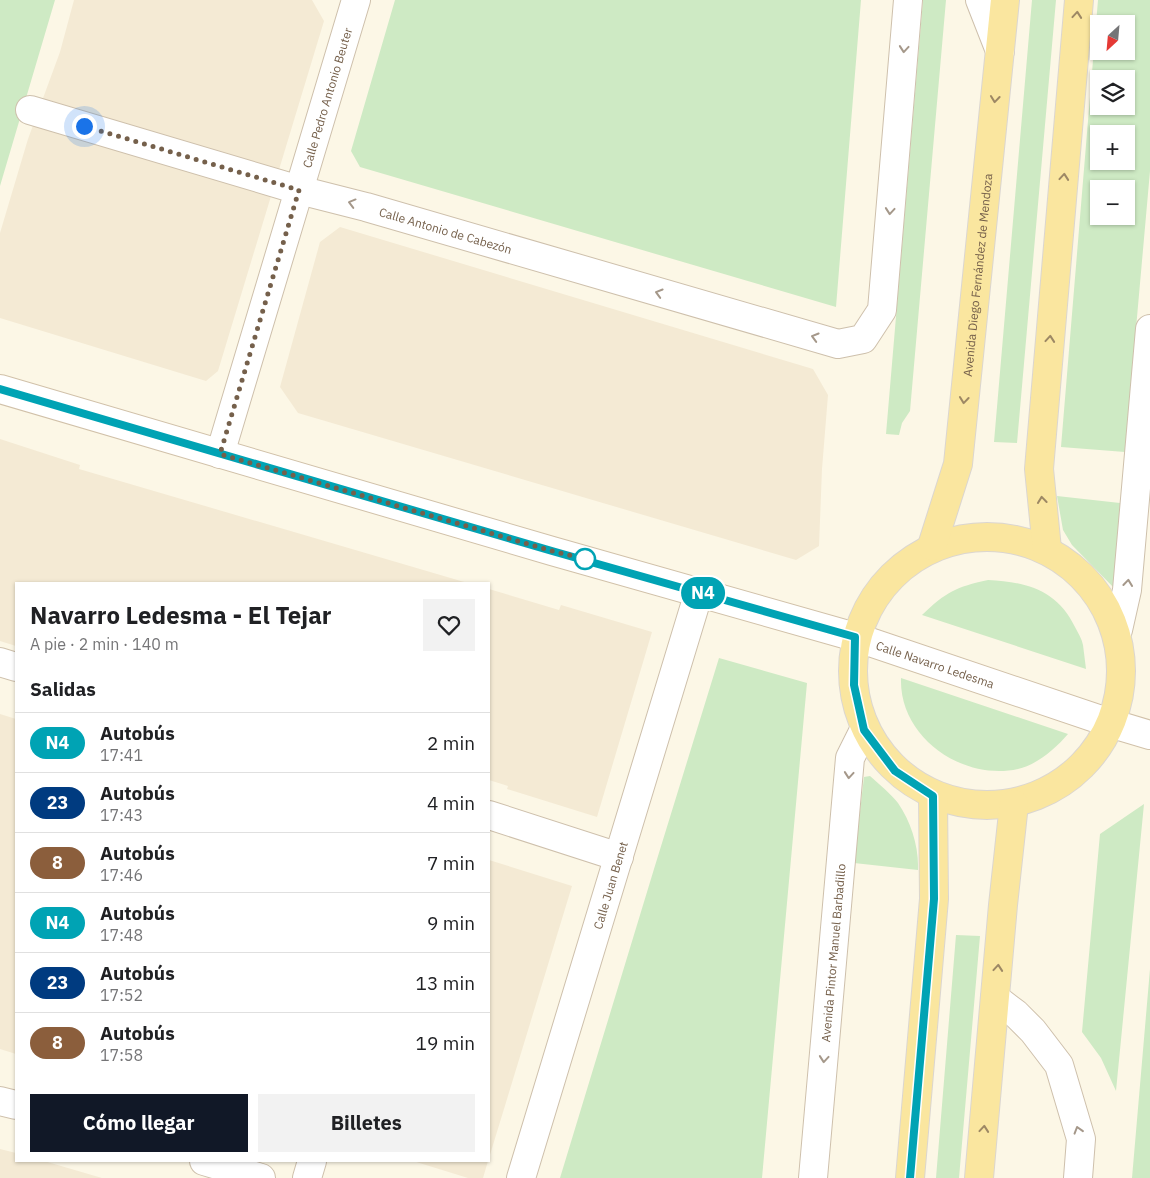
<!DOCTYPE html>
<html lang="es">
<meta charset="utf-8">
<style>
:root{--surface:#fff;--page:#f2f2f2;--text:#202124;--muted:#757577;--line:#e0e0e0;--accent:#111827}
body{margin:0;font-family:"IBM Plex Sans",sans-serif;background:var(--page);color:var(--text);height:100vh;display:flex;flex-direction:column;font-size:19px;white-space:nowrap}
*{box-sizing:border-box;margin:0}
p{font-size:16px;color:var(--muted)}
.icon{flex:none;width:28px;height:28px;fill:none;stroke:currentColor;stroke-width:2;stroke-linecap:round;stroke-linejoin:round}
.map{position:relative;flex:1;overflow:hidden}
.details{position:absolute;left:15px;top:582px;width:475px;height:580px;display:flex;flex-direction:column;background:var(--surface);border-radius:0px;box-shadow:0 1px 4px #0004}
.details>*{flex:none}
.badge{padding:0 10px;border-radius:16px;font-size:18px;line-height:32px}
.needle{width:32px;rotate:206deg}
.tools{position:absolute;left:1090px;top:15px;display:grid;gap:10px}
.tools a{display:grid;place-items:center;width:45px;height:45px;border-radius:0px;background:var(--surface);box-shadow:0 1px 4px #0004;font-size:25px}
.you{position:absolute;width:25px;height:25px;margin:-12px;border:4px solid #fff;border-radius:50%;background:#1a73e8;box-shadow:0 0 0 8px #1a73e833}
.map>.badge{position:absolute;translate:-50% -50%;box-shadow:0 0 0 2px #fff}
h2{padding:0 15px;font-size:19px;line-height:45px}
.round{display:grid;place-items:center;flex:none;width:52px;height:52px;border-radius:0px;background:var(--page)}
.summary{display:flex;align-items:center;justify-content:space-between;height:85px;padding:0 15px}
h1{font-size:24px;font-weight:700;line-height:38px}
.action{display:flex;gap:10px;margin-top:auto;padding:10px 15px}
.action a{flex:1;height:58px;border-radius:0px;background:var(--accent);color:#fff;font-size:20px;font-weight:700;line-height:58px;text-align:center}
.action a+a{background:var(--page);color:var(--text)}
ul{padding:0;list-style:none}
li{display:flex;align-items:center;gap:15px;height:60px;padding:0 15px;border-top:1px solid var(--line)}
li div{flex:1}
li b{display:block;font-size:19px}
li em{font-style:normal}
li .badge{min-width:55px;font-weight:700;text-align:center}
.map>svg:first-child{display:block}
.residential{fill:#f4ead4}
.green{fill:#ceeac4;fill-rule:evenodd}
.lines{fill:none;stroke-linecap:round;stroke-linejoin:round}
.pedestrian-casing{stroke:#cec0ac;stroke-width:30}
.minor-casing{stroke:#cec0ac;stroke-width:30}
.tertiary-casing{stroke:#cec0ac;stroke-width:30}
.secondary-casing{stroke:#d1c1a9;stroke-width:30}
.primary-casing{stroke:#dbd6d0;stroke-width:30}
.pedestrian{stroke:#fff;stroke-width:28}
.minor{stroke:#fff;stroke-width:28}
.tertiary{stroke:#fff;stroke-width:28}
.secondary{stroke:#fff;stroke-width:28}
.primary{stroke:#fae69f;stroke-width:28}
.oneway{stroke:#9d8864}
.oneway2{stroke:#a5988a}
.line-casing{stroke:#fff;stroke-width:11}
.line{stroke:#00a3b4;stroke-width:8}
.walk{stroke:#75604b;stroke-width:5;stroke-dasharray:0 9}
.stop-dot{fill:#fff;stroke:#00a3b4;stroke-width:2.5}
.labels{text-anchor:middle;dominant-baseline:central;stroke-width:4.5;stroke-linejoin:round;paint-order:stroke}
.street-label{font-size:12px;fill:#75604b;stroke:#fffaec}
</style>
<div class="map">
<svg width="1150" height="1178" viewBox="0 0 1150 1178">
<rect width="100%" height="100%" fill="#fcf7e6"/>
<!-- residential -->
<path class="residential" d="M74,0H312L324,21L218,371L206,381L0,318V233L28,139L60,52Z
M340,227L813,369L828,395L822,469L819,546L796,560L298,413L280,387L320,242Z
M0,439L80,465L79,469L471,584H16V646L0,641Z
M489,589L559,610L561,605L652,632L597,817L507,789L508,786L489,780Z
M0,714L16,719V1054L0,1049Z
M489,860L572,886L489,1158Z
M0,1149L16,1153V1161H44L102,1178H0Z
M413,1161H488L483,1178H468Z"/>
<!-- green -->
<path class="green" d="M0,0H55L0,186Z
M395,0H861L836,307L360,167L351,151Z
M923,0H946L910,411L902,423L899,435L886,434Z
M1032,0H1056L1017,443L994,442Z
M1098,0H1150V171L1125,452L1061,447ZM1099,24H1126V51H1099ZM1099,79H1126V106H1099ZM1099,134H1126V161H1099ZM1099,189H1126V216H1099Z
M1057,496L1120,503L1116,590L1072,545L1063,530Z
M988,580C1027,582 1057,590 1075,627C1078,633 1082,639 1083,645C1084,653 1085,661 1086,669L922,615C946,592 956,587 988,580Z
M719,658L807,683L762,1178H560L654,869Z
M901,678L1068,734C1056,748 1037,765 1018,769C963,781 899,738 901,678Z
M870,776C879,784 890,793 898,803C911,822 919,847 918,870L854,863L864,777Z
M1144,804L1116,1091L1101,1058L1082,1032L1100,834Z
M956,935L980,936L959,1178H936Z
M1150,969V1178H1132Z"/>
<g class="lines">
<defs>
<path id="pedestrian" d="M30,110L299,190"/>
<g id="minor">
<path d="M980,0L1000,51"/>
<path id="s1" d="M299,190L366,207L838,344L863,339L882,310L908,0"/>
<path id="s2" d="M220,454L356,0"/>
<path d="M0,662L16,667"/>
<path d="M489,815L619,857"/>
<path d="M995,998L1016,1014L1033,1031L1059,1065L1081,1139L1078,1178"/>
<path d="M0,1101L16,1105"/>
<path d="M204,1161L261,1178"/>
<path d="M307,1178L312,1161"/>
<path id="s3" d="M521,1178L699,592"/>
<path id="s4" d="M813,1178L850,758L864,730"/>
</g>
<path id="tertiary" d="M1118,630L1127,590L1150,329"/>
<g id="secondary">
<path id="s5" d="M0,389L552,551L855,637L1113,724L1150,735"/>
</g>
<g id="primary">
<circle cx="987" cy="671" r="134"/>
<path id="s6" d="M932,546L958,464L1005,0"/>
<path d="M1047,549L1039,469L1079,0"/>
<path d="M910,1178L934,899L933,796"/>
<path d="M979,1178L1003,905L1014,804"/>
</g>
</defs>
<!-- pedestrian casing -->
<use href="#pedestrian" class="pedestrian-casing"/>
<!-- minor casing -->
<use href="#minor" class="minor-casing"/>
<!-- tertiary casing -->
<use href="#tertiary" class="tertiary-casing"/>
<!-- secondary casing -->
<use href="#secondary" class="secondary-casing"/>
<!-- primary casing -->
<use href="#primary" class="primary-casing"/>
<!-- pedestrian -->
<use href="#pedestrian" class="pedestrian"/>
<!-- minor -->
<use href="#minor" class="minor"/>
<!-- tertiary -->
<use href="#tertiary" class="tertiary"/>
<!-- secondary -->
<use href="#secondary" class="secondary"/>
<!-- primary -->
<use href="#primary" class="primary"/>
</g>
<!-- one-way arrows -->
<defs><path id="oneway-chevron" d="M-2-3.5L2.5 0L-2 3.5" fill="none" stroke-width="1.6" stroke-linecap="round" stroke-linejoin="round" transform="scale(1.25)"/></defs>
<g class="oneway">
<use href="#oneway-chevron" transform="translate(1077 15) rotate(-85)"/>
<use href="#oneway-chevron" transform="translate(995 99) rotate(96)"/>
<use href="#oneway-chevron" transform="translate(1064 177) rotate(-85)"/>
<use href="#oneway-chevron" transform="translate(1050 339) rotate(-85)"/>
<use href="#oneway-chevron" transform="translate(964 400) rotate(96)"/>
<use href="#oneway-chevron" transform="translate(1042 500) rotate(-96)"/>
<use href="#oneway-chevron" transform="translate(998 968) rotate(-85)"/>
<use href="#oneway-chevron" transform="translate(984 1129) rotate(-85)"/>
</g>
<g class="oneway2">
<use href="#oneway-chevron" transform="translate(904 49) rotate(95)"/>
<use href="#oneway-chevron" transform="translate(352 203) rotate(-165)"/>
<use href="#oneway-chevron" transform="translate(890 211) rotate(95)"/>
<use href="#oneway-chevron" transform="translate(659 293) rotate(-164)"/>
<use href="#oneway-chevron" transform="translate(815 337) rotate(-164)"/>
<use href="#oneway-chevron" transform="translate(1128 583) rotate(-84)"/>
<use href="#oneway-chevron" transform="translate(849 775) rotate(95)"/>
<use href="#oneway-chevron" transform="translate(824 1059) rotate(95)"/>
<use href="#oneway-chevron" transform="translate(1078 1130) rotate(-107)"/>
</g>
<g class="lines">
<defs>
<path id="line" d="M0,389L552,551L855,637L854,685L864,730L895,771L933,796L934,899L910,1178"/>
</defs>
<!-- line casing -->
<use href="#line" class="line-casing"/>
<!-- line -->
<use href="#line" class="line"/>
<!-- walk -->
<path class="walk" d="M84,126L299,190L220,454L552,551L585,559"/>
</g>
<!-- markers -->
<circle class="stop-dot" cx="585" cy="559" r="10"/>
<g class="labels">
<!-- street labels -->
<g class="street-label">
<text stroke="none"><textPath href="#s2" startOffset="372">Calle Pedro Antonio Beuter</textPath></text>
<text stroke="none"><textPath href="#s1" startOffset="152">Calle Antonio de Cabezón</textPath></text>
<text stroke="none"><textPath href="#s6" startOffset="276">Avenida Diego Fernández de Mendoza</textPath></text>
<text stroke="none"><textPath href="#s5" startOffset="975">Calle Navarro Ledesma</textPath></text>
<text stroke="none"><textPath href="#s3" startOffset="306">Calle Juan Benet</textPath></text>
<text stroke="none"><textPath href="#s4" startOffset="226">Avenida Pintor Manuel Barbadillo</textPath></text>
</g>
</g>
</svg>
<div class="tools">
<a><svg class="needle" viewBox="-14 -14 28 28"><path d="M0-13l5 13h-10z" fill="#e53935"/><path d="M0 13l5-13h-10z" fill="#757577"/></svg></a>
<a><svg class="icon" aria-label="layers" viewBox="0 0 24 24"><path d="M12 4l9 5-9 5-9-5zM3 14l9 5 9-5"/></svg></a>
<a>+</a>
<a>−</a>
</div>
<div class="you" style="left:84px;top:126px"></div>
<b class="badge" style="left:703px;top:593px;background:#00a3b4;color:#fff">N4</b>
<section class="details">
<div class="summary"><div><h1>Navarro Ledesma - El Tejar</h1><p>A pie · 2 min · 140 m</p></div><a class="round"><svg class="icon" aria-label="heart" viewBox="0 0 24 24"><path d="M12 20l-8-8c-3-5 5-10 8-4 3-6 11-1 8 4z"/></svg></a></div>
<h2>Salidas</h2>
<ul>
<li><span class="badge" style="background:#00a3b4;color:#fff">N4</span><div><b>Autobús</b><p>17:41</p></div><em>2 min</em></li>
<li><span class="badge" style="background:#003b80;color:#fff">23</span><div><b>Autobús</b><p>17:43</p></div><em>4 min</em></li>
<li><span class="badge" style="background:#8b5e3c;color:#fff">8</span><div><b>Autobús</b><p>17:46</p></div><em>7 min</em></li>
<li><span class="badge" style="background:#00a3b4;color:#fff">N4</span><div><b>Autobús</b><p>17:48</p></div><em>9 min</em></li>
<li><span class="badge" style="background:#003b80;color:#fff">23</span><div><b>Autobús</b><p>17:52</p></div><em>13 min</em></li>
<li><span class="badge" style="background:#8b5e3c;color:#fff">8</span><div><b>Autobús</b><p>17:58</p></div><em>19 min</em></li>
</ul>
<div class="action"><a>Cómo llegar</a><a>Billetes</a></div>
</section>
</div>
